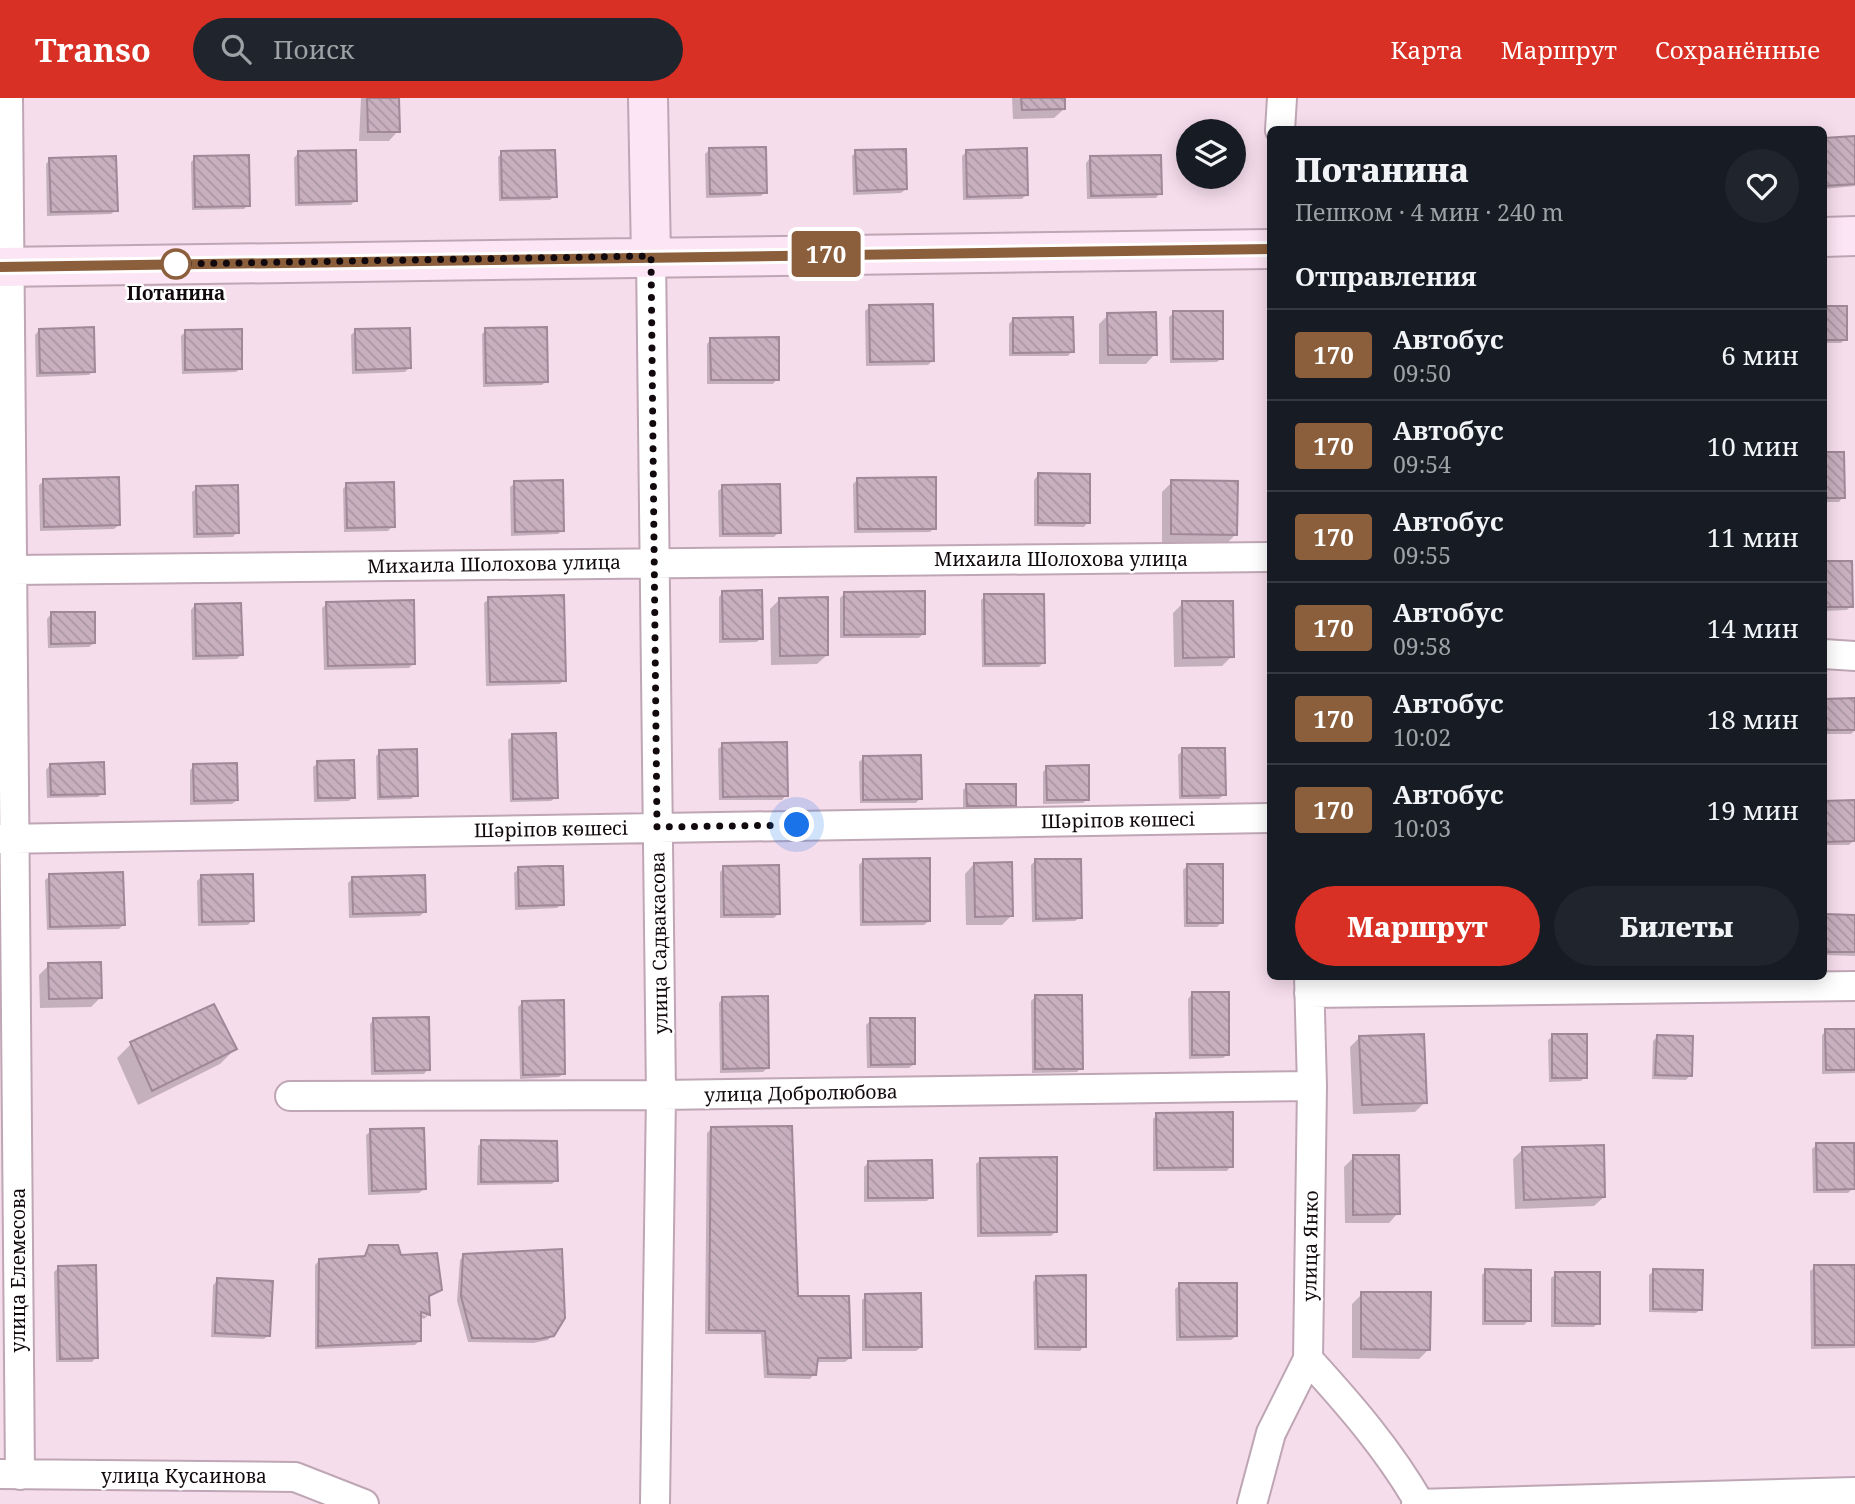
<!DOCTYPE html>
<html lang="ru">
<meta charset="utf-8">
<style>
:root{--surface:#171b24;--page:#20242c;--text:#f1f3f6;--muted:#9ea1a6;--line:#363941;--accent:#d93025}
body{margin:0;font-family:"Noto Serif",serif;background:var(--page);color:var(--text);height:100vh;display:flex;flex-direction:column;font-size:26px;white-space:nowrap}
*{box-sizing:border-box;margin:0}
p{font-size:23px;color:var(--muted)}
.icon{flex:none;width:38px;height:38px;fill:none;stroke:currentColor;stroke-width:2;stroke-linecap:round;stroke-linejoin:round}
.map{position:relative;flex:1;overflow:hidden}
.drawer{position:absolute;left:1267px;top:28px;width:560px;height:854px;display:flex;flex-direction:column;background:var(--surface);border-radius:10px;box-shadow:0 4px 18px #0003}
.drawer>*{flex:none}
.badge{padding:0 14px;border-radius:5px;font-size:24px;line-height:46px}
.buttons{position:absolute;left:1176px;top:21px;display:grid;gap:14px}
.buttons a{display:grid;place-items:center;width:70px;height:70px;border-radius:50%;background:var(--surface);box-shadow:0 4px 18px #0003;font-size:35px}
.you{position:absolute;width:35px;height:35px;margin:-18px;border:5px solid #fff;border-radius:50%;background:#1a73e8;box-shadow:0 0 0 10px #1a73e833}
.map>.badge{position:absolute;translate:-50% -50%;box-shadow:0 0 0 4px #fff}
h2{padding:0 28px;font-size:26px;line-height:63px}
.round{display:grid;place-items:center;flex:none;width:74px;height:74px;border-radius:37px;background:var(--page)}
.overview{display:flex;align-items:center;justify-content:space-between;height:119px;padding:0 28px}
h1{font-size:33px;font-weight:800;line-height:52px}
.action{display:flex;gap:14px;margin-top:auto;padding:14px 28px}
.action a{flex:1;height:80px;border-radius:42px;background:var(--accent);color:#fff;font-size:28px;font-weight:800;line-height:80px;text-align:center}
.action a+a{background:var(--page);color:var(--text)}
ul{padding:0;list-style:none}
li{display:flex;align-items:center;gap:21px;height:91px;padding:0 28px;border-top:2px solid var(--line)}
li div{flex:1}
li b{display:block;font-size:26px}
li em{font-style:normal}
li .badge{min-width:77px;font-weight:700;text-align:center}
header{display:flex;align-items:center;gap:42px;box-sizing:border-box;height:98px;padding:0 35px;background:var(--accent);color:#fff}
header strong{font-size:33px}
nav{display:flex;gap:38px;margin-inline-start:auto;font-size:24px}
.search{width:490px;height:63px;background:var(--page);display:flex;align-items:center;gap:18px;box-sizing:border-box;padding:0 24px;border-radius:38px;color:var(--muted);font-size:26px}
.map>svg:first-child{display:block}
.shadow{fill:#0003;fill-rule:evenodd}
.building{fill:url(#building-back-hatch);stroke:#a08897;stroke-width:2}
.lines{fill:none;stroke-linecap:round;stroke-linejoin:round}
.street-casing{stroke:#bea6b4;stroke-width:32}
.secondary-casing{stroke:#bea6b4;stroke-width:42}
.street{stroke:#fff;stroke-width:28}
.secondary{stroke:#fce5f4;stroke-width:38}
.line-casing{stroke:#fff;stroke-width:16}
.line{stroke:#8b5e3c;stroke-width:10}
.walk{stroke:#11090e;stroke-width:7;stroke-dasharray:0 12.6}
.stop-dot{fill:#fff;stroke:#8b5e3c;stroke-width:3.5}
.labels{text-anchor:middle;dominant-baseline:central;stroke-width:5;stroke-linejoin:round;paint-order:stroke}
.stop-label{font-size:19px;font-weight:bold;fill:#11090e;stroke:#fff}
.street-label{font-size:19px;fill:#11090e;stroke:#fff}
</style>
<header>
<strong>Transo</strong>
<div class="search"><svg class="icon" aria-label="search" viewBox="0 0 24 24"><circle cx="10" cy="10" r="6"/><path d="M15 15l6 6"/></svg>Поиск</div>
<nav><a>Карта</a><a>Маршрут</a><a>Сохранённые</a></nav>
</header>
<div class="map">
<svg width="1855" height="1406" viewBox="0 0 1855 1406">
<defs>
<pattern id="building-back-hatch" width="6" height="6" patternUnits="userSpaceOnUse" patternTransform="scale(1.75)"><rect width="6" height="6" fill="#c8b0bf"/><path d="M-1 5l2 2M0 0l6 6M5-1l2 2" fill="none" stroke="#ab96a3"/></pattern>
</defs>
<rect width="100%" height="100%" fill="#f6ddec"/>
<!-- shadow -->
<path class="shadow" d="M361,0H398V33L389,43H359Z
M1012,0H1063L1064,11L1054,20L1013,21Z
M1855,40V88L1824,91V41Z
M709,52L765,94L761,98L706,100L705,56Z
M967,53L1026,97L1022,101L963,102L962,58Z
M856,54L906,91L901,95L853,97L852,58Z
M298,55L355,102L351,107L295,108L294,60Z
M502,55L555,98L550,102L499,103L498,59Z
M195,60L248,107L244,111L192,112L191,64Z
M1090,60L1160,95L1156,100L1087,101L1086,65Z
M50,61L116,112L111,116L47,118L46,66Z
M870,209L932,263L928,267L866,268L865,213Z
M1845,209V241L1841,245H1824V210Z
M1174,215L1222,260L1217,264L1170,265L1169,219Z
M1108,217L1155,256L1146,266H1099V226Z
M1013,221L1072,253L1068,258H1009V226Z
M39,232L93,273L89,277L36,279L35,237Z
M486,232L546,283L542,287L483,289L482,236Z
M355,233L409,270L405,274L352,276L351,237Z
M185,234L241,270L236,274L182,276L181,238Z
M711,241L777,281L773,286H707V246Z
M1824,356H1843V399L1839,404H1824Z
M1038,377L1088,424L1084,429L1034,428V382Z
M858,381L934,430L930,434L854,435L853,386Z
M44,383L119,427L114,431L40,433L39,387Z
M1172,384L1236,436L1226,446L1162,445V394Z
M515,385L562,432L558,436L511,438L510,389Z
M347,386L393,428L388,433L344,434L343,391Z
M723,389L779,434L774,439H719L718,393Z
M197,390L237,434L233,439L193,440L192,394Z
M1824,465H1850L1851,508L1847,512L1824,513Z
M723,494L761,540L757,544L719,545V499Z
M844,496L924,535L919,540H840V500Z
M985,498L1043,565L1039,569H982L981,502Z
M489,501L564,582L560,586L486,588L484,505Z
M780,501L827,557L817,566L771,567L770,511Z
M1183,505L1232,558L1222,568L1174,569L1173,515Z
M327,506L413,566L409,570L324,572L322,510Z
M195,507L241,557L237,561L192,562L191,512Z
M51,516L94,545L89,549L48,550L47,521Z
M1824,602H1855V632L1851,636H1824Z
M513,638L556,699L551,703L510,704L508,642Z
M723,647L786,697L782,702H719L718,651Z
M1183,652L1224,696L1219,701H1179L1178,657Z
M380,654L416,697L411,701L377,702L376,658Z
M864,659L920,700L916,705H860L859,664Z
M318,665L353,699L349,703L314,704L313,669Z
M50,667L103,695L98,699L47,700L46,672Z
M194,668L237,702L232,706L190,707V672Z
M1047,669L1088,701L1083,705L1043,706V674Z
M967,688L1014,707L1010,712H963V692Z
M1824,704H1853V743L1849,747H1824Z
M1036,762L1080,819L1075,823L1032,824L1031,767Z
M863,763L929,823L924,827L860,828L859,767Z
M974,766L1011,818L1002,827H966L965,776Z
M1187,768L1222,824L1217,829H1184L1183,772Z
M724,770L778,816L774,820H720V774Z
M519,771L562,806L557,810L515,812L514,775Z
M50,778L123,827L119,831L47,832L45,782Z
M201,779L252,822L248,827L198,828L197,783Z
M352,781L424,814L420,818L349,820L348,785Z
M1824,818L1855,819V858L1824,857Z
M49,867L100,900L91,909L40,910L39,877Z
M1192,896L1228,956L1223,960L1189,961L1188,901Z
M1035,899L1081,970L1077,974L1032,975L1031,903Z
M723,900L767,970L763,974L720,975L719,905Z
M522,905L564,975L559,979L520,981L518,909Z
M374,921L428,971L424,976L371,977L370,926Z
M871,922L914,966L909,970H867L866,927Z
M1855,932V975L1822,976V937L1826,933Z
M1553,938L1585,979L1581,983L1549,984L1548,942Z
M1360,939L1425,1004L1415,1014L1353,1016L1350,949Z
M1657,939L1690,977L1686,982L1652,981L1653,943Z
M132,945L235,951L220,966L138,1007L117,960Z
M1157,1017L1231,1068L1227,1073H1153V1021Z
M711,1031L796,1200L850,1260L845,1264H816L814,1276L810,1281L764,1280L761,1236H705L707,1035Z
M371,1033L424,1091L419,1095L368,1097L366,1037Z
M482,1044L556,1082L552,1086L477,1087L478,1048Z
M1817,1047L1853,1090L1848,1095H1813L1812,1051Z
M1523,1051L1604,1099L1594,1108L1515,1111L1513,1061Z
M1354,1059L1398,1115L1389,1125H1345L1344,1069Z
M981,1061L1056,1133L1051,1138L977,1139L976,1066Z
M868,1065L931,1099L927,1103L864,1104V1069Z
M370,1149L399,1159L440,1192L427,1200L428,1217L424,1221L420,1219V1242L415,1247L315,1251V1167L320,1162L362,1160ZM412,1212L426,1214V1218Z
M464,1158L552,1237L548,1242L533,1245L468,1244L457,1203L460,1162Z
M1855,1168V1250L1811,1251L1810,1173L1815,1169Z
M58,1170L96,1259L92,1264H56L54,1174Z
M1486,1173L1529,1222L1524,1227H1482V1177Z
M1654,1173L1701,1211L1696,1215L1649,1214V1177Z
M1556,1176L1598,1225L1594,1229H1551V1180Z
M1037,1179L1084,1248L1080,1253L1034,1252L1033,1184Z
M218,1182L269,1237L264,1241L211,1239L213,1187Z
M1180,1187L1236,1238L1231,1242L1176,1243L1175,1191Z
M1362,1196L1429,1251L1419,1261L1352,1260V1206Z
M866,1198L921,1249L916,1253H862V1202Z"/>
<!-- building -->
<path class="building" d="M367,0H399L400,34H368Z
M1021,0H1065V11L1022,12Z
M1855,38V86L1824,88V40Z
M766,49L767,95L710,96L709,50Z
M1027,50L1028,97L967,99L966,52Z
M906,51L907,91L857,93L855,52Z
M356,52L357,103L299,105L298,53Z
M555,52L557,99L502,100L501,53Z
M249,57L250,108L195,109L194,58Z
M1161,57L1162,96L1091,98L1090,58Z
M116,58L118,113L51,114L49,60Z
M933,206L934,263L870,264L869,207Z
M1824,208H1847V242H1824Z
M1173,213H1223V261H1173Z
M1156,214L1157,257H1108L1107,215Z
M1073,219L1074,254L1013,255V220Z
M94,229L95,274L40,275L39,231Z
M547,229L548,284L486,285L485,230Z
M410,230L411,270L356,272L355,231Z
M242,231V271L185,272V232Z
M779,239V282H711L710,240Z
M1824,354H1844L1845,400H1824Z
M1038,375L1090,376V425H1038Z
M119,379L120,427L44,429L43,381Z
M936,379V431H858L857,380Z
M563,382L564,433L515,434L514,383Z
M1171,382L1238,383L1237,437L1171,436Z
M394,384L395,429L347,430L346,385Z
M780,386L781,435L723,436L722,387Z
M238,387L239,435L197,436L196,388Z
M1824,463H1852L1853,509H1824Z
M762,492L763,541H723L722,493Z
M925,493V536L844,537V494Z
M984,496H1044L1045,565L985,566Z
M564,497L566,583L490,584L488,499Z
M828,499V557L780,558L779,500Z
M414,502L415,566L328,568L326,504Z
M1182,503H1233L1234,559L1183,560Z
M241,505L243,557L196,558L195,506Z
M51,514H95V545L51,546Z
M1855,600V632H1824V601Z
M556,635L558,700L513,701L512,636Z
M787,644L788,698L723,699L722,645Z
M1182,650H1225L1226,697L1182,698Z
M417,651L418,698L380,699L379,652Z
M921,657L922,701L863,702V658Z
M354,662L355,700H318L317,663Z
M104,664L105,696L51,697L50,666Z
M237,665L238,702L194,703L193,666Z
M1089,667V702H1047L1046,668Z
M966,686H1016V708H967Z
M1855,702V743L1824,744V703Z
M930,760V823L863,824V761Z
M1035,761H1081L1082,820L1036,821Z
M1012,764L1013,818L975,819L974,765Z
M1187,766H1223V825H1187Z
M779,767L780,816L724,817L723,768Z
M548,768H563L564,807L519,808L518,769Z
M123,774L125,827L50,829L49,776Z
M253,776L254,823L202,824L201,777Z
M425,777L426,814L353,816L352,779Z
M1824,816L1855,817V854H1824Z
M101,864L102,900L49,901L48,865Z
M1192,894H1229V957H1192Z
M1035,897H1082L1083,971H1035Z
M768,898L769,970L723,971L722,899Z
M564,902L565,976L523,977L522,903Z
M214,906L237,951L152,993L130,944Z
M429,919L430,972L375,973L373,920Z
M870,920H915V966L871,967Z
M1825,931H1855V972H1826Z
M1424,936L1427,1005L1362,1007L1359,938Z
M1552,936H1587V980H1552Z
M1657,937L1693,938L1692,978L1655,977Z
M1233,1014V1069L1157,1070L1156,1015Z
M792,1028L798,1198H849L851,1260H818L816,1277L768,1276L765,1233L709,1232L711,1029Z
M424,1030L426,1091L372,1093L370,1031Z
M481,1042L557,1043L558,1083L481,1084Z
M1816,1045H1854L1855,1091L1817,1092Z
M1604,1047L1605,1099L1524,1102L1522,1049Z
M1353,1057H1399L1400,1116L1353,1117Z
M1057,1059V1134L981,1135L980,1060Z
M932,1062L933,1100H868V1063Z
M369,1147H398L401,1157L437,1155L442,1192L429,1198L430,1217L421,1214V1243L318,1248L319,1161L365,1158Z
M562,1151L565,1220L554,1238L539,1241L472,1240L461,1198L463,1156Z
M96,1167L98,1260L60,1261L58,1168Z
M1814,1167H1855V1247H1815Z
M1485,1171L1531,1172V1223H1485Z
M1653,1171L1703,1172L1702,1212L1653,1211Z
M1555,1174H1600V1226L1555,1225Z
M1086,1177V1249H1038L1036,1178Z
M217,1180L273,1183L270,1238L215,1235Z
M1179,1185H1237V1238L1180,1239Z
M1361,1194H1431L1430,1252L1361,1251Z
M921,1195L922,1249H866L865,1196Z"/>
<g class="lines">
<defs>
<path id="street" d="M8,0L20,1377
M1280,32L1282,0
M651,158L661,997L655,1406
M12,472L1270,459
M1824,556L1855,558
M0,741L1270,720
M1309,895L1855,888
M290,998L661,997L1312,988
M1308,1261C1350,1307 1389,1352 1420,1406
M0,1376L295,1379L364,1406
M1252,1406L1271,1335L1308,1261L1312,988L1309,878
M1416,1406L1855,1394"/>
<path id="secondary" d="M648,0L651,158
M1824,139L1855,138
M0,169L1270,151"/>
</defs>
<!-- street casing -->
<use href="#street" class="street-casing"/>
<!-- secondary casing -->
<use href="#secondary" class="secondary-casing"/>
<!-- street -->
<use href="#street" class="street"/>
<!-- secondary -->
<use href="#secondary" class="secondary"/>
</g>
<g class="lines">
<defs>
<path id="line" d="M0,169L1270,151"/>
</defs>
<!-- line casing -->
<use href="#line" class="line-casing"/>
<!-- line -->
<use href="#line" class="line"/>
<!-- walk -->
<path class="walk" d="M176,166L651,158L657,729L797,727"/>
</g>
<!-- markers -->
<circle class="stop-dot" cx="176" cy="166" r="14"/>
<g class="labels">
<!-- stop labels -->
<g class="stop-label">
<text x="176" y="195">Потанина</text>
</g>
<!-- street labels -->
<g class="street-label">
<text x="1061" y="461">Михаила Шолохова улица</text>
<text transform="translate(494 466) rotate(-1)">Михаила Шолохова улица</text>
<text transform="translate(1118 722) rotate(-1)">Шәріпов көшесі</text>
<text transform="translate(551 731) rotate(-1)">Шәріпов көшесі</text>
<text transform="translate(659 845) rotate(-91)">улица Садвакасова</text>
<text transform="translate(801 995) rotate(-1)">улица Добролюбова</text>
<text transform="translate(1310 1148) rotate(-89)">улица Янко</text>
<text transform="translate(18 1172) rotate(-90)">улица Елемесова</text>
<text x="184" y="1378">улица Кусаинова</text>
</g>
</g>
</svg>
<div class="buttons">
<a><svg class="icon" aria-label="layers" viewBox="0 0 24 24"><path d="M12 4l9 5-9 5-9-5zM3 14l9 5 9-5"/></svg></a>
</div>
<div class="you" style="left:797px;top:727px"></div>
<b class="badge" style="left:826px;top:156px;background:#8b5e3c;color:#fff">170</b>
<section class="drawer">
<div class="overview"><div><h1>Потанина</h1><p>Пешком · 4 мин · 240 m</p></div><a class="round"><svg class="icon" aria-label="heart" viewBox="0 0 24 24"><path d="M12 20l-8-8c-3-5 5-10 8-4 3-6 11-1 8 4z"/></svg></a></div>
<h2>Отправления</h2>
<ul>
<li><span class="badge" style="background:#8b5e3c;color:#fff">170</span><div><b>Автобус</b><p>09:50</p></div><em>6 мин</em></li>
<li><span class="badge" style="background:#8b5e3c;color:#fff">170</span><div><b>Автобус</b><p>09:54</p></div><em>10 мин</em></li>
<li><span class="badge" style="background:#8b5e3c;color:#fff">170</span><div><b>Автобус</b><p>09:55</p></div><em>11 мин</em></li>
<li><span class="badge" style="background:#8b5e3c;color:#fff">170</span><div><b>Автобус</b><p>09:58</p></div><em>14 мин</em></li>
<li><span class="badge" style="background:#8b5e3c;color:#fff">170</span><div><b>Автобус</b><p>10:02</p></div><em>18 мин</em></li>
<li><span class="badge" style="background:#8b5e3c;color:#fff">170</span><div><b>Автобус</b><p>10:03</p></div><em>19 мин</em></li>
</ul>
<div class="action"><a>Маршрут</a><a>Билеты</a></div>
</section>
</div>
